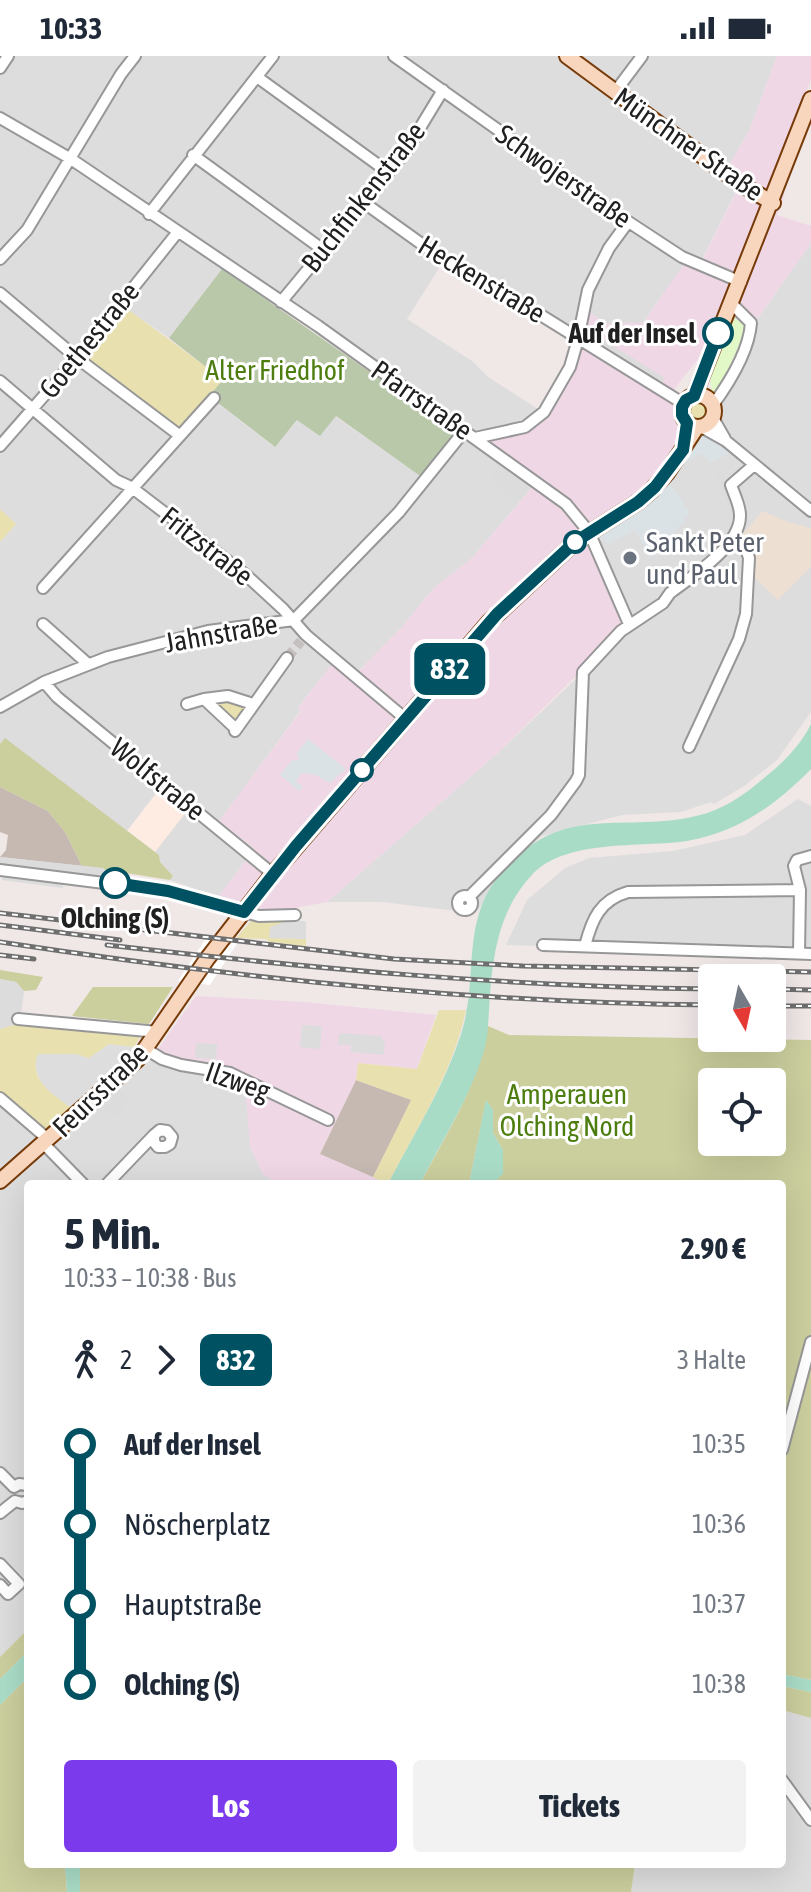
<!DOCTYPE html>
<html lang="de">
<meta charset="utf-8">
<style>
:root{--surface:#fff;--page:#f2f2f3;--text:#1f2937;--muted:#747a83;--accent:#7c3aed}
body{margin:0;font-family:"Asap Condensed",sans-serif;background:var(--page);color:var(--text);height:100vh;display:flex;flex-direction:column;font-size:30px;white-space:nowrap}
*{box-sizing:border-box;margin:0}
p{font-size:26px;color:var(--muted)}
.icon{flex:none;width:44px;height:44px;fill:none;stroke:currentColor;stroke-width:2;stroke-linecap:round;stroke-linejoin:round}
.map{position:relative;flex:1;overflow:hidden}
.drawer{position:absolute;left:24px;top:1124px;width:762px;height:688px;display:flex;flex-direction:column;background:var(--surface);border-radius:8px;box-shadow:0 8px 32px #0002}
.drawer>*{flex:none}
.badge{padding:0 16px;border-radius:12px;font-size:28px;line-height:52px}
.needle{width:52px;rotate:171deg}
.controls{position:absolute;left:698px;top:908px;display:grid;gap:16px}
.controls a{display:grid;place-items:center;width:88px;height:88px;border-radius:8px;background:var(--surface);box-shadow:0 8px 32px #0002;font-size:40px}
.map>.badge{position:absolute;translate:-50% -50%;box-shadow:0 0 0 4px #fff}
.legs{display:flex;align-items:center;gap:12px;height:88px;padding:0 40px;font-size:26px}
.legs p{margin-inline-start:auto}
.overview{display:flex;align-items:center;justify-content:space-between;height:136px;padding:0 40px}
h1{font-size:44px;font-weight:700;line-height:60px}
.action{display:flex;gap:16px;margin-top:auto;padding:16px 40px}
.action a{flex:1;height:92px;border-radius:8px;background:var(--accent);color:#fff;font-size:32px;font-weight:700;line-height:92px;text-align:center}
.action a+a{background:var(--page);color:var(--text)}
ul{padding:0 40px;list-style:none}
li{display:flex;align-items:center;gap:28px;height:80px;font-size:30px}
li i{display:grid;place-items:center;width:12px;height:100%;margin:0 10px;background:currentColor}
li i::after{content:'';width:20px;height:20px;margin:-10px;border:6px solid;border-radius:50%;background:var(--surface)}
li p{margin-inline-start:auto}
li:first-child i{background:linear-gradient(#0000 50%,currentColor 0)}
li:last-child i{background:linear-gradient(currentColor 50%,#0000 0)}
.status{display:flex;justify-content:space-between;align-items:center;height:56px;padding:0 40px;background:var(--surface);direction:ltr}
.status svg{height:22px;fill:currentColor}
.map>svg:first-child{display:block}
.residential{fill:#deddde}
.commercial{fill:#f0d7e6}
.education{fill:#feece2}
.construction{fill:#c5b9b2}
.farmland{fill:#eedfd3}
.grass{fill:#e8e0af}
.forest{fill:#cbce9d;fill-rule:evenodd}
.cemetery{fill:#b8c8a9}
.park{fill:#e2f8c6}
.parking{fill:#dcdcdc}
.plaza{fill:#dbe2e6}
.water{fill:#a9dcc7}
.pier{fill:#fff}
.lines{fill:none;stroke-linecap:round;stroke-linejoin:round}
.street-tunnel{stroke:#c6bfbf;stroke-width:10;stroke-dasharray:10 5;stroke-linecap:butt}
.street-casing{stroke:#979797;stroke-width:14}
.secondary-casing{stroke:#763b08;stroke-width:18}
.street{stroke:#fff;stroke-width:10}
.secondary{stroke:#f8d5bd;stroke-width:14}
.rail-casing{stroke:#6e6e6e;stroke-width:5}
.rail{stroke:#fff;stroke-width:2;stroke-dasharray:6;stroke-linecap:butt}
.line-1-casing{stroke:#fff;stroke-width:18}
.line-1{stroke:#005262;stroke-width:12}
.stop-1-dot{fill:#fff;stroke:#005262;stroke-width:4}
.worship-dot{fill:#6b7280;stroke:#fff;stroke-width:3}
.labels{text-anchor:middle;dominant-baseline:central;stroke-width:6;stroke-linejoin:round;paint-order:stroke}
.street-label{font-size:28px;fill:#202020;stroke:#fff}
.stop-label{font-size:28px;font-weight:bold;fill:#202020;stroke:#fff;text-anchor:end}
.park-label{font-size:28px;fill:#4d7d0f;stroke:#fff}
.worship-label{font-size:28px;fill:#5b616d;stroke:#fff;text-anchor:start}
</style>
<div class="status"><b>10:33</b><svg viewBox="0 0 49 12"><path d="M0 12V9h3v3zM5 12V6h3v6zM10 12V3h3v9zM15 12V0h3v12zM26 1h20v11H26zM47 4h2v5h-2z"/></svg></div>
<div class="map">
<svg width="811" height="1836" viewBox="0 0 811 1836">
<rect width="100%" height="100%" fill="#f0e7e7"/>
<!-- residential -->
<path class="residential" d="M0,0H777L750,73L722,122L737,134L700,208L688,203L643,267L606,268L584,253L578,283L441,209L407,263L472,305L488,321L541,355L528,367L511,373L465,374L225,209L169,282L122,250L83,300L178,373L209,340L274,391L298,364L335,360L429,426L462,384H474L534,429L472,502L434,532L401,572L355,619L336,604L298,651L301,654L219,766L255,793L218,841L170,824L173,820L160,806L159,799L5,683L0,688V486L16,468L0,453Z
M811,187V446L722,372L719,367L717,348L720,333L744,281L746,271L760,259Z
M706,378L744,404L811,459V656L777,704L744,730L714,748L711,746L681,756L622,759L542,780L507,810L479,853L473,857L382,846H327L500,695L583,616L593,480Z
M798,743L811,750V900L506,889L527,844L565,812L589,802L673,795L745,779Z
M109,988L134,991L154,1005L182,1016L228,1022L246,1030L250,1090L263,1118L278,1128H28V1573L0,1601V1037L46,1073L41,1028L34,1007L38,998H76L89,1002Z
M782,1654L811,1662V1836H631L635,1808H782Z"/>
<!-- commercial -->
<path class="commercial" d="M777,0H811V24L770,130L785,137L777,159L811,170V187L760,259L746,271L722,255L698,303L675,332L682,388L641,437L590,471L489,386L520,378L549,360L558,346L579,295L584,280L587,255L606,268L643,267L688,202L701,207L737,135L722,122L750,73Z
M536,427L572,454L629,568L500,695L327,846L279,855L258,853L218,841L255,793L219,765L301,655L298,652L336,603L355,619L401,572L434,532L472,502Z
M196,940L304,946L436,959L417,1013L358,1007L356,1024L320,1097L382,1125L380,1128H278L263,1118L250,1090L244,1015L172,1004L161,999L158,993Z"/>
<!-- education -->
<path class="education" d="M157,736L175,751L179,747L187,755L155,796L127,775Z"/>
<!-- construction -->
<path class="construction" d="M0,731L48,755L65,776L82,810L0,801L6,794L8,779L0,776Z
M356,1024L412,1044L373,1121L320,1098Z"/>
<!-- farmland -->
<path class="farmland" d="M762,455L788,466L811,472V511L778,544L755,522L752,493L740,482Z"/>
<!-- grass -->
<path class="grass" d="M122,249L224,324L178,373L83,299Z
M687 356a11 11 0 1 1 22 0a11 11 0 1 1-22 0Z
M0,453L16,468L0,486Z
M214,644H235L249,649L234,667L214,650Z
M291,862L269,882L306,883V890L269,886L267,883L236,882L252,864Z
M439,954H466C453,1016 417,1072 388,1128H380L381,1125L373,1121L411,1044L356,1024L358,1007L417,1013Z
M20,967L141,980L134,991L109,988L89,1002L76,998H38C28,1024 53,1038 71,1052L46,1073L0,1037V973Z"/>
<!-- forest -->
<path class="forest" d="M5,682L159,799L160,806L173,820L170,824L82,810L65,776L48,755L0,731V688Z
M0,914L43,921L36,934L24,935L16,926L0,923Z
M93,931H173L149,968L72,960Z
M488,970L509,979L811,984V1624L782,1618V1128H492L503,1117V1094L493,1077V1054L486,1045L469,1128H420C446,1078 480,1027 488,970ZM712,1026H772V1086H712Z
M28,1573V1595L0,1623V1601Z
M28,1621V1808H65L67,1836H0V1649Z
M782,1630L811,1636V1662L782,1654Z
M80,1808H635L631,1836H80Z"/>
<!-- cemetery -->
<path class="cemetery" d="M222,213L456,376L423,422L336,360L320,380L297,364L275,391L209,340L223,324L169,282Z"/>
<!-- park -->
<path class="park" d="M734,261L746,271L744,280L714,342C703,316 723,284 734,261Z"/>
<!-- parking -->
<path class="parking" d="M592,277L665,322L662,327L590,281Z
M503,406L531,429L516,446L489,424Z
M722,414L737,459L731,461L716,416Z
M700,500L704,504L670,531L666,526Z
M434,597L442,605L427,622L418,614Z
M0,801L104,812L103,820L0,809Z
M3,819L63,827V832L2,824Z
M293,863L306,866V883L269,882L270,871Z
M0,923L16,926L24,935L20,967L0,973Z
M302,969L322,970L320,993L300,991Z
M342,977L380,980L385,986L384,999L351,996V989H338L339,979Z
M196,987L217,988L216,1003L195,1002Z
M119,1034L130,1046L115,1062L103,1050Z"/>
<!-- plaza -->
<path class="plaza" d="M701,377L732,397L711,406L701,397L680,410Z
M667,424L690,457L674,476L687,490L650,501L635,474L606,488L604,483L598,486L596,478Z
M308,683L346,713L330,727L316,719L302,717L296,725L303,731L299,735L280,719L293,703L296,705L299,701L296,698Z"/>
<!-- water -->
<path class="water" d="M811,668V713C776,749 738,776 687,785C642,792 564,782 531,820C496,858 492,906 489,955C488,967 488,980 485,991C472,1039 442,1084 420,1128H388C414,1078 445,1029 462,975C480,915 458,861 508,809C567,747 625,777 696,760C723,754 743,740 764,722C783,707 800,690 811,668Z
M486,1044L493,1054V1077L503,1094V1118L492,1128H469Z
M28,1595V1621L0,1649V1623Z
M782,1618L811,1624V1636L782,1630Z
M65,1808H80V1836H67Z"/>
<!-- pier -->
<path class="pier" d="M208,879L240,883L210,929L178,925Z"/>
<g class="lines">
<!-- street-tunnel -->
<path class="street-tunnel" d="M287,602L301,585"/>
<defs>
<path id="street" d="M394,0L618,159L682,201L741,226
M0,12L8,0
M257,21L388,116
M615,36L642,0
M0,62L71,103L318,270L566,448L589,476L629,568
M193,99L322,193
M363,146L444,204L539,258L684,348
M149,158L273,0
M0,203L27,174L121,18L135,0
M0,237L77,302L179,379
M281,246L406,95L443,34
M0,325L116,424L131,431L246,519L283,553L306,579L407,664
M713,349C729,327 749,295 751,267L732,248
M713,362L725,383
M701,371L726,385L811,455
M475,382L525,371L544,356L570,311L578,283L588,234L609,192L628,166
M0,390L77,302L177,177
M43,532L214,342
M43,568L88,608
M44,626L57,641L273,818
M187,648L204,643
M0,651L44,626L108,601L208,575L294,564L399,456L465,374
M235,672L204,643L228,640L253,648
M235,675L287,602
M689,691L739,583L746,558L749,502L746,493L733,481
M0,814L168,835L259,860L295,859
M458 847a7 7 0 1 1 14 0a7 7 0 1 1-14 0Z
M469,841L551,759L576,725L579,719L583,616L621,575L663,547L670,537C691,521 741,490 740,459C740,449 734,438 731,429L754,409
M543,889L811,898
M585,890C592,863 600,844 628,836L800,834
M799,898L800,834L794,810L797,804L811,800
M18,963L158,976
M146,993L162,1003L181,1009L230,1017L328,1064
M0,1042L43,1079
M44,1088L83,1128
M107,1128L154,1079L160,1074L167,1075L172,1081L170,1088L165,1091H158L154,1086V1079
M782,1394L811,1286
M0,1417L14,1431
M14,1431L19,1428L28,1429
M0,1457L15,1445L22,1447L28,1445
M0,1508L19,1528L8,1538L0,1529
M782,1724L811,1764"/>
<path id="secondary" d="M567,0L739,127L773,147
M682 355a16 16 0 1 1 32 0a16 16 0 1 1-32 0Z
M694,340L811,43
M0,1125L138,1003L207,903L273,818L489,566L575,486L638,446L651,435L667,417L697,371"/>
</defs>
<!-- street casing -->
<use href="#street" class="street-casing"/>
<!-- secondary casing -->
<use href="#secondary" class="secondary-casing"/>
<!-- street -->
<use href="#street" class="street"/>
<!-- secondary -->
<use href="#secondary" class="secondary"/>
<defs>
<path id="rail" d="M0,857L394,903L523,910L811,916
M0,869L120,884
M0,886C236,922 473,947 712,949
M107,889C308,912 510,931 712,933
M0,899L34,903
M772,933L811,934
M772,950H811"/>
</defs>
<!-- rail casing -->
<use href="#rail" class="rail-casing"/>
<!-- rail -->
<use href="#rail" class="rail"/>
</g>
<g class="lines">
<defs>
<path id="line-1" d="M115,827L168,835L244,856L296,790L497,558L575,486L638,446L655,431L683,394L687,367L682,359V351L686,344L694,340L718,277"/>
</defs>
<!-- line-1 casing -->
<use href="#line-1" class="line-1-casing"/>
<!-- line-1 -->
<use href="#line-1" class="line-1"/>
</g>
<!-- markers -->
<g class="stop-1-dot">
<circle cx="718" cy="277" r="14"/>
<circle cx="575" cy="486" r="10"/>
<circle cx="362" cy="714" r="10"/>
<circle cx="115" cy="827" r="14"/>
</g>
<circle class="worship-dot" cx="630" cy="502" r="8"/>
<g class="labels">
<!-- street labels -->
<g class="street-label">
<text transform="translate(689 88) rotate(35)">Münchner Straße</text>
<text transform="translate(564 120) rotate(35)">Schwojerstraße</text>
<text transform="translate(363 141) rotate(-52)">Buchfinkenstraße</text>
<text transform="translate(482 223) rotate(31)">Heckenstraße</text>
<text transform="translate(89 284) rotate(-51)">Goethestraße</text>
<text transform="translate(422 344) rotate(35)">Pfarrstraße</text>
<text transform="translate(207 490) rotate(38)">Fritzstraße</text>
<text transform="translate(221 577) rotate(-10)">Jahnstraße</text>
<text transform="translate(158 723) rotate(39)">Wolfstraße</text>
<text transform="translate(238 1025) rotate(19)">Ilzweg</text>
<text transform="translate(100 1034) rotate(-44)">Feursstraße</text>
</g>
<!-- stop labels -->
<g class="stop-label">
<text x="696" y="277">Auf der Insel</text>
<text x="115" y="862" text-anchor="middle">Olching (S)</text>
</g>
<!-- park labels -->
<g class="park-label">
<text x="275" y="314">Alter Friedhof</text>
<text x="567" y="1038">Amperauen<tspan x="567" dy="32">Olching Nord</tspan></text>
</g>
<!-- worship labels -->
<g class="worship-label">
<text x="646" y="486">Sankt Peter<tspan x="646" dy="32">und Paul</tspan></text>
</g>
</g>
</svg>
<div class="controls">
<a><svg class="needle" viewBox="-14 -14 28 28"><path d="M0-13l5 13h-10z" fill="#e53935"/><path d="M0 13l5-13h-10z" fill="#747a83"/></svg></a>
<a><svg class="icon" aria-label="locate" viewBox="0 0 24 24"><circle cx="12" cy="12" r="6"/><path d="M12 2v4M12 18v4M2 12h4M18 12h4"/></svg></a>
</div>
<b class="badge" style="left:450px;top:613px;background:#005262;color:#fff">832</b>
<section class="drawer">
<div class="overview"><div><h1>5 Min.</h1><p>10:33 – 10:38 · Bus</p></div><b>2.90 €</b></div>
<div class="legs"><svg class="icon" aria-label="walk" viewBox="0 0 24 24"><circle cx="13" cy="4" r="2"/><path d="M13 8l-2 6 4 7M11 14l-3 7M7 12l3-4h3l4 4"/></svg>2<svg class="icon" aria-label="forward" viewBox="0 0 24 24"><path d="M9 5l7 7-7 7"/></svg><b class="badge" style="background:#005262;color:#fff">832</b><p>3 Halte</p></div>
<ul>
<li><i style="color:#005262"></i><b>Auf der Insel</b><p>10:35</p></li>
<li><i style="color:#005262"></i><span>Nöscherplatz</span><p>10:36</p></li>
<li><i style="color:#005262"></i><span>Hauptstraße</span><p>10:37</p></li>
<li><i style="color:#005262"></i><b>Olching (S)</b><p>10:38</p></li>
</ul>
<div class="action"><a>Los</a><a>Tickets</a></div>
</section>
</div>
